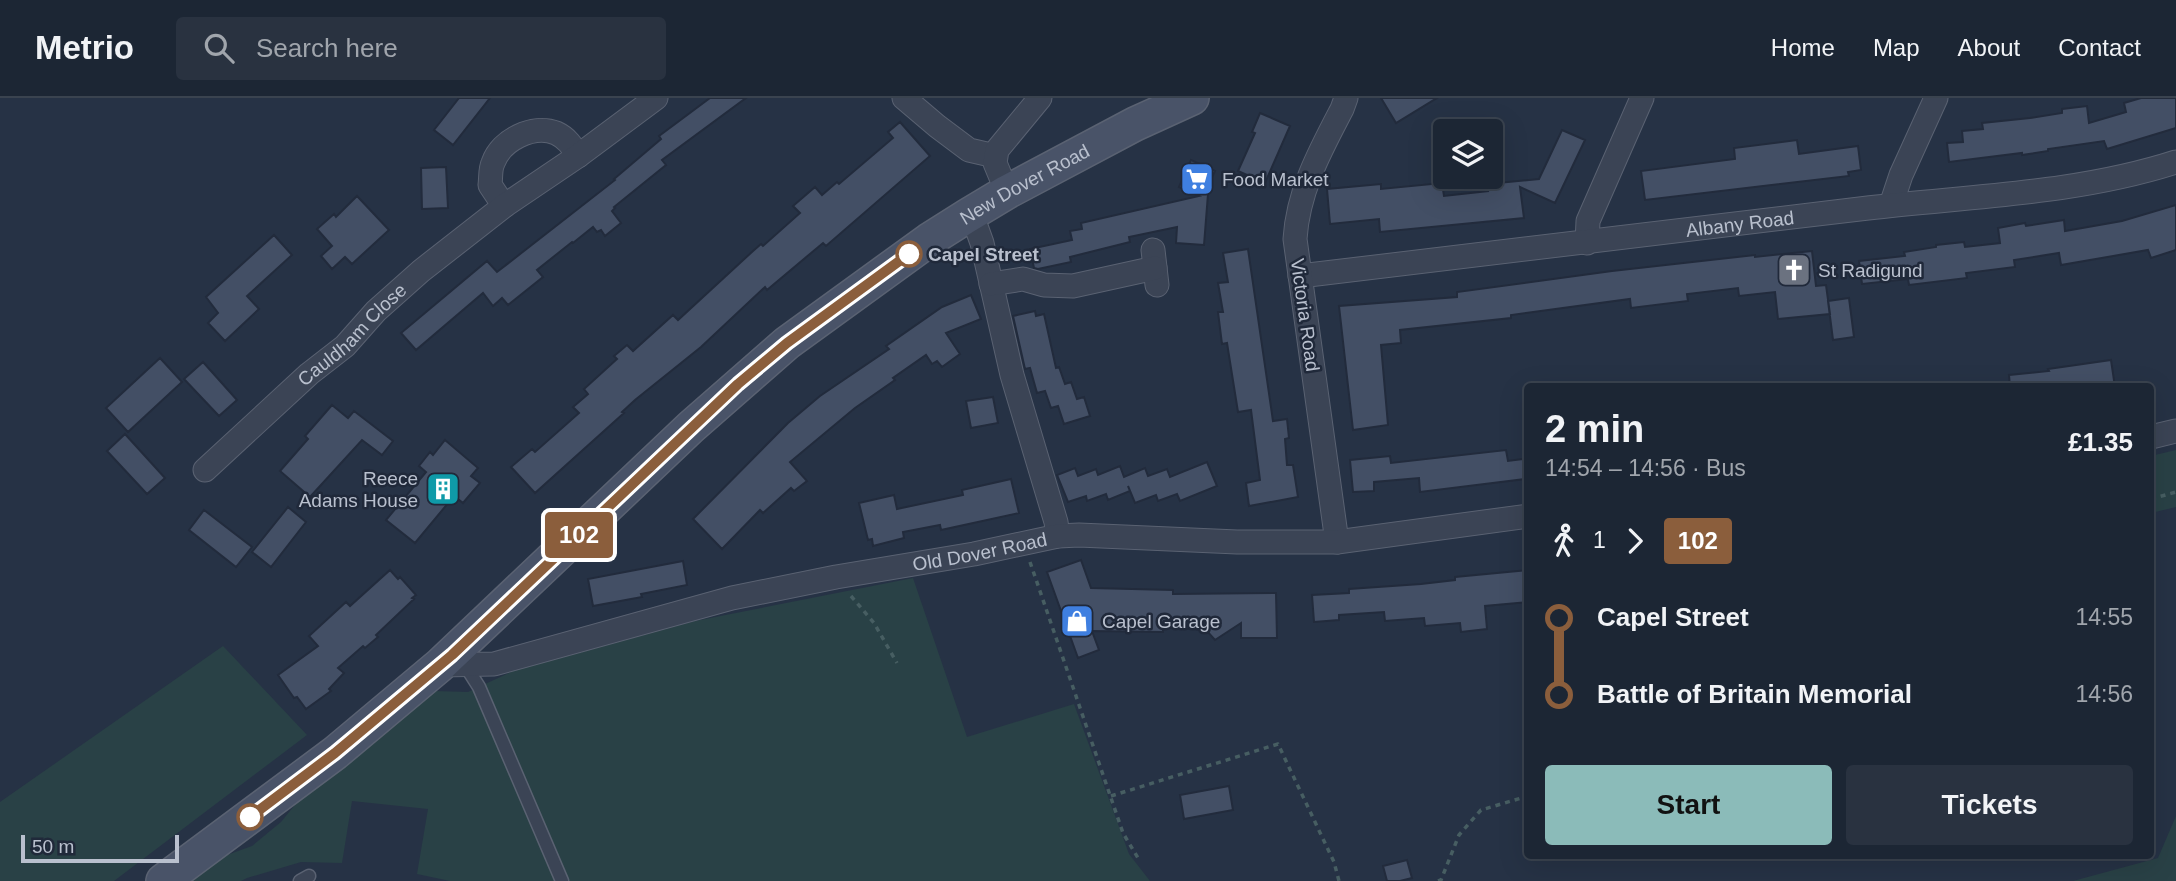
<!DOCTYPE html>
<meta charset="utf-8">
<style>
:root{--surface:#1c2634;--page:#293240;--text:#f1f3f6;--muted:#a0a5ac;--line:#3a434f;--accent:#8bbbb9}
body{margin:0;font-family:Arial,sans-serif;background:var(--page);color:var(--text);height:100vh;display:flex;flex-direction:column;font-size:26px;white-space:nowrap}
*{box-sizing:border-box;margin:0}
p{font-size:23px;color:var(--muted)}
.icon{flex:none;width:38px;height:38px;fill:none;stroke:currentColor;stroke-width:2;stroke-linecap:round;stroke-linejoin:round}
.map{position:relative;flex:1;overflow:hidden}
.side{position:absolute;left:1524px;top:285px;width:630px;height:476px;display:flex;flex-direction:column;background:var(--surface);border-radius:7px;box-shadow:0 7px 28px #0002,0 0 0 2px var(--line)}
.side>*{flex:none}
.badge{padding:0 14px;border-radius:5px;font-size:24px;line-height:46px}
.fabs{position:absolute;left:1433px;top:21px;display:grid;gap:14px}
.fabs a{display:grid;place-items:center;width:70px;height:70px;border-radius:7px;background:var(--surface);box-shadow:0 7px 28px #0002,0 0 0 2px var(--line);font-size:35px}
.scale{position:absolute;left:21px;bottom:18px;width:158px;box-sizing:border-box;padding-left:7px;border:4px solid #b9c0ce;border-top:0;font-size:19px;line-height:24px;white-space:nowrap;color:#b9c0ce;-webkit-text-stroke:5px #20293a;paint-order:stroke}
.map>.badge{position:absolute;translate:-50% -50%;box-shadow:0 0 0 4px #fff}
.legs{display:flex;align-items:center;gap:10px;height:77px;padding:0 21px;font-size:23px}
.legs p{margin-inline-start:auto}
.summary{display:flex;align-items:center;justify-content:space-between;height:119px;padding:0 21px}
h1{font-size:38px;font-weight:800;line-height:52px}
.button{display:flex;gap:14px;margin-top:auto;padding:14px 21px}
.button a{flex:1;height:80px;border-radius:7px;background:var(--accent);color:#111;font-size:28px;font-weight:800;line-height:80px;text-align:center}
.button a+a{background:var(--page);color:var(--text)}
ul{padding:0 21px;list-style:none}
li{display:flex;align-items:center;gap:24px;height:77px;font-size:26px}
li i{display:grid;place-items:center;width:10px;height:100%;margin:0 9px;background:currentColor}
li i::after{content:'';width:18px;height:18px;margin:-9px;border:5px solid;border-radius:50%;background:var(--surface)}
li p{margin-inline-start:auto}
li:first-child i{background:linear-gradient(#0000 50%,currentColor 0)}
li:last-child i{background:linear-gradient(currentColor 50%,#0000 0)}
header{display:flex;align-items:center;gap:42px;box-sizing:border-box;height:98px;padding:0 35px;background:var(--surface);border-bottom:2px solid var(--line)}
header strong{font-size:33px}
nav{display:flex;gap:38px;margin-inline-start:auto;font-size:24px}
.search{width:490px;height:63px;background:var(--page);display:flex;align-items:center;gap:18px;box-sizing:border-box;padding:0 24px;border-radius:7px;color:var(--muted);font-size:26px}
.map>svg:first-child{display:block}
.green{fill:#294146}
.building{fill:#434f65;stroke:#222b3c;stroke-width:2}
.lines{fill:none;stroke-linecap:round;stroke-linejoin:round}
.lane-casing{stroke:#5a6272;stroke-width:15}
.street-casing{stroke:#5a6272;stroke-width:25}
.secondary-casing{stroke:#5a6272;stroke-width:36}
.path{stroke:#475e62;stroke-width:3.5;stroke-dasharray:5 5;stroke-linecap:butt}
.lane{stroke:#3b4455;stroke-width:12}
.street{stroke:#3b4455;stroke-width:23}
.secondary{stroke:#495368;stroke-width:33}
.line-1-casing{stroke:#fff;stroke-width:16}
.line-1{stroke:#8b5e3c;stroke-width:10}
.stop-1-dot{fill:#fff;stroke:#8b5e3c;stroke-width:3.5}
.labels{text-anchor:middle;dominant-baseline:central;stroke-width:5;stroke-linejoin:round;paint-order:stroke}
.poi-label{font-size:19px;fill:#b9c0ce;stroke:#20293a;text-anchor:start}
.street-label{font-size:19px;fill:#b9c0ce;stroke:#20293a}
.stop-label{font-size:19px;font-weight:bold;fill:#b9c0ce;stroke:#20293a;text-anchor:start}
</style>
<header>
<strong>Metrio</strong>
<div class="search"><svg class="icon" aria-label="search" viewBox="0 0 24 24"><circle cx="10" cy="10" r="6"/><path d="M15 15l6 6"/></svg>Search here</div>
<nav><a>Home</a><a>Map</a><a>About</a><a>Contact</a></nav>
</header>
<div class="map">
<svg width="2176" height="783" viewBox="0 0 2176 783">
<rect width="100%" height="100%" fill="#263245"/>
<!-- green -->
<path class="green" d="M2176,352V409L2151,415V358Z
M913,480L967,639L1074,606L1129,756L1150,783H450L417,776L428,711L352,703L342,765L301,764L247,780L241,783H180L216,761L252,748L281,724L303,697L434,593L468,594L513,573L695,523Z
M223,548L307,637L114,783H0V704Z
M2176,718V783H2073L2158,760Z"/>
<!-- building -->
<path class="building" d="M459,0H490L453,47L434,32Z
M710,0H746L662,62L666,67L614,109L615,110L612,113L621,125L605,138L601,132L597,134L593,129L573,145L572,144L537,172L543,179L508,207L502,200L493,208L483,195L416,252L401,235L487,163L497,174L615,82L614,81L661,41L659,38Z
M1381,0H1437L1396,25Z
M2141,0H2176V30L2107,51L2104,43L2048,51V53L2022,57V55L1949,64L1947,45L1963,44L1962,33L1983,31L1982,25L2030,20L2062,15V11L2087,8L2089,25L2126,14L2124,5Z
M1260,15L1290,28L1265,85L1238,73L1255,35L1252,34Z
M900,24L930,58L826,148L823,145L767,192L765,189L701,249L635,302L622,314L624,315L535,395L511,369L532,351L535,354L579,315L573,309L588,296L584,291L617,261L614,258L627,247L633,253L673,217L678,222L753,153L761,146L763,148L800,115L793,108L815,89L822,97L837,84L839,86L893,40L888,34Z
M1562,32L1585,42L1555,105L1520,89L1524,120L1380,134L1379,121L1330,126L1327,91L1381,86V91L1442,85L1444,98L1488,93L1487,86L1539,81Z
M1797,42L1799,56L1858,48L1861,72L1848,74L1849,78L1645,102L1641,73L1735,61L1734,50Z
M1191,62L1215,73L1204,96H1208L1204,147L1176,145L1177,129L1129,139L1130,144L1070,159L1071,164L1038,171L1034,170L1030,151L1072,142L1070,133L1082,131L1081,125L1199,98L1179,89Z
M446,69L448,110L422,111L421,70Z
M357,98L389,132L352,166L345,159L332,171L321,158L332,148L317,131L334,116L336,119Z
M2176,107V152L2151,160L2148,152L2061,167L2059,155L2014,162L2015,169L1966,175L1967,180L1909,187L1908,181L1862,186L1859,163L1905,158L1904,154L1936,149V147L1964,144L1965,149L2000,145L1998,130L2025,125L2026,128L2064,122L2065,133L2122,123Z
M274,137L292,157L247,198L259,211L225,243L208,225L218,215L206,199Z
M1248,151L1273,323L1287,321L1289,340L1285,341L1287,367H1293L1298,399L1249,408L1246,385L1260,382L1251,312L1238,314L1227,245L1222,246L1218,214H1223L1218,185L1228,184L1223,155Z
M1812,153L1816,188L1826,187L1830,216L1778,221L1775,194L1739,198L1738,190L1687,196L1688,203L1631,210L1630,201L1511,217V220L1400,232L1401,245L1381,247L1388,327L1353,332L1339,208L1457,199V194L1612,173L1755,157V159Z
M971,197L981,221L946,235L960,256L942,269L937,263L932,266L926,257L893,280L895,282L855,310L790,364L807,383L794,393L791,390L763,415L760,412L722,451L693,421L788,325L820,298L889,251L886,248L942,209Z
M1849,200L1854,239L1833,242L1828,203Z
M1035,213L1036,218L1044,216L1056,270L1059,269L1065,286L1071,284L1077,301L1084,299L1090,318L1064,326L1058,308L1051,310L1045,293L1037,295L1030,270L1025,271L1013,218Z
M160,260L182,284L128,334L106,310Z
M2111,262L2115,289H2010L2009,277L2049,273L2048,271Z
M203,264L237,302L219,318L184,281Z
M993,299L998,325L971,330L966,303Z
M332,307L348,320L354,313L393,343L382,357L362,342L310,399L280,373L308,341L305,338Z
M125,336L165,380L147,396L107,353Z
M445,342L478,370L471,378L480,385L463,405L454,398L415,445L386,422L426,374L419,368L430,354L433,357Z
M1506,352L1508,363L1523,361L1525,381L1420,394L1419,380L1374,384V393L1353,394L1350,362L1390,358L1391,365Z
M1207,364L1217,388L1180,403L1177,396L1158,403L1156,397L1135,405L1128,388L1130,393L1108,402L1106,396L1087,403L1086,398L1068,404L1057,377L1075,370L1078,378L1096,371L1098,377L1120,368L1124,379L1145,370L1148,378L1167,371L1170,379Z
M1011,381L1019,415L941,432L940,427L903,434L904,440L873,448L872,441L868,442L859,405L894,397L897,411L963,397L962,392Z
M288,409L306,424L271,469L252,454Z
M204,412L252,449L236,469L189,432Z
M1081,462L1091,490L1173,492V496L1276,495L1277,540H1241V525L1215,542L1206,532L1163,529V534L1092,533L1099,552L1078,560L1047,474Z
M683,463L687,487L641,496L642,499L593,508L588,481Z
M390,472L398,481L400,479L416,497L412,500L414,501L376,537L378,539L365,550L363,548L338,570L344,575L329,591L331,593L306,611L297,599L294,600L278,577L318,548L309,538L346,504L350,508Z
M1528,472V504L1485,508L1487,531L1461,534L1460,525L1425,528L1424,520L1385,523L1384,514L1339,517V522L1314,524L1312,497L1349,495V491L1421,486L1455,482V479Z
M1229,688L1233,712L1184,721L1180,697Z
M1407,762L1412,780L1400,783H1387L1383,768Z"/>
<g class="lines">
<defs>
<path id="lane" d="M465,567L479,589L562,783
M300,783L309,778"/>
<g id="street">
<path d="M904,0L937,28L969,52L995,58"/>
<path d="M1007,94L995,65L997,52L1040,0"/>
<path d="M1891,107L1901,77L1936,0"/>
<path d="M504,108L490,87C491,80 490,71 493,65C501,42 533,26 556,35C567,40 572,48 578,58"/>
<path d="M967,118L977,131L982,145L1012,277L1056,424L1058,438"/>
<path d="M1587,145L1588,123L1642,0"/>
<path d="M1153,152L1157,187"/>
<path id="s1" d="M1300,178C1490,156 1679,133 1868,110C1971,98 2077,96 2176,64"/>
<path d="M991,186L1023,181L1044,187L1073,188L1155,170"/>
<path d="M2151,339L2176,333"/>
<path id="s2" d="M205,372L309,276L345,248L376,213L421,173L504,108L578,58L656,0"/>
<path d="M1337,444L1295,141C1298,93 1320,53 1342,11L1346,0"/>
<path id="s3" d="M440,567L494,566L732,500L836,479L974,456L1058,438L1079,437L1237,444H1337L1528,418"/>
</g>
<g id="secondary">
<path id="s4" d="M163,783L335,655L440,567L691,329L787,245L929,142L967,118L1007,94L1135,26L1192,0"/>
</g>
</defs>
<!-- lane casing -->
<use href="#lane" class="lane-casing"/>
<!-- street casing -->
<use href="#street" class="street-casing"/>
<!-- secondary casing -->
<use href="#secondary" class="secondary-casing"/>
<!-- path -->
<path class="path" d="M2151,401L2176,394
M1030,464L1123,735L1138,760
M851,498L874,525L897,565
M1111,698L1278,646L1334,764L1339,783
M1438,783L1441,782L1459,737L1481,712L1528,698"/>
<!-- lane -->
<use href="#lane" class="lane"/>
<!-- street -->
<use href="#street" class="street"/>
<!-- secondary -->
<use href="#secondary" class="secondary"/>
</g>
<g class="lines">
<defs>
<path id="line-1" d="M250,719L335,655L452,557L738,286L787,245L909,156"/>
</defs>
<!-- line-1 casing -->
<use href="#line-1" class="line-1-casing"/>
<!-- line-1 -->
<use href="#line-1" class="line-1"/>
</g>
<!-- icons -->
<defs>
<symbol id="supermarket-square" viewBox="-11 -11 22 22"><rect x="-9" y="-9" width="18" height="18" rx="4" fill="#3f7fe0" stroke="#20293a"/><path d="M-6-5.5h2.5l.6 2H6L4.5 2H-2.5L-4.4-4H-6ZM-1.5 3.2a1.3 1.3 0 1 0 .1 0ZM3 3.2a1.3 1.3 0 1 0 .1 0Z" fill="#fff"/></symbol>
<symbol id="church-square" viewBox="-11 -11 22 22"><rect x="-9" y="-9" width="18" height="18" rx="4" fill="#6b7280" stroke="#20293a"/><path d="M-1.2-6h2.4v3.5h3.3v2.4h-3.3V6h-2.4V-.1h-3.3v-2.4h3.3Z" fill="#fff"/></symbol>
<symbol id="building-square" viewBox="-11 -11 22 22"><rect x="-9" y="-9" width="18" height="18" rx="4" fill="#0f9aa8" stroke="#20293a"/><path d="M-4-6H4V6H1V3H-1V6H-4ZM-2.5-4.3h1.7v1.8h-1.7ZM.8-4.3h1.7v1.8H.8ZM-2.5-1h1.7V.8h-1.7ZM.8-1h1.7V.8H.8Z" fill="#fff"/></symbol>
<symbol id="shop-square" viewBox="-11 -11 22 22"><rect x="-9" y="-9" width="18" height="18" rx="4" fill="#3f7fe0" stroke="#20293a"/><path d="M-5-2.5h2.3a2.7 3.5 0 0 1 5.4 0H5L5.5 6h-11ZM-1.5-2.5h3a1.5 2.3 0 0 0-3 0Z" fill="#fff"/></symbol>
</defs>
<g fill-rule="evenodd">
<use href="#supermarket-square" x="1178" y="62" width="38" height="38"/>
<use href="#church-square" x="1775" y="153" width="38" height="38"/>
<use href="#building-square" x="424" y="372" width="38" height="38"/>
<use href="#shop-square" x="1058" y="504" width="38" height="38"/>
</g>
<!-- markers -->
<g class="stop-1-dot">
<circle cx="909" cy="156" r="12"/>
<circle cx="250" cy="719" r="12"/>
</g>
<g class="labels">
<!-- poi labels -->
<g class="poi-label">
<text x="1222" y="81">Food Market</text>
<text x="1818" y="172">St Radigund</text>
<text x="418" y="380" text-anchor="end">Reece<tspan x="418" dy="22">Adams House</tspan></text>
<text x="1102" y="523">Capel Garage</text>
</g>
<!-- street labels -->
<g class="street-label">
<text stroke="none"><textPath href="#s4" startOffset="1111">New Dover Road</textPath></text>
<text stroke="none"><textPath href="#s1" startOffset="443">Albany Road</textPath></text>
<text transform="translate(1305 217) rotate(82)">Victoria Road</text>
<text stroke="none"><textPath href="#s2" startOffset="200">Cauldham Close</textPath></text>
<text stroke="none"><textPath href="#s3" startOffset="553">Old Dover Road</textPath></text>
</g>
<!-- stop labels -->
<g class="stop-label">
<text x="928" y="156">Capel Street</text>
</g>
</g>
</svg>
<div class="fabs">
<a><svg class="icon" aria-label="layers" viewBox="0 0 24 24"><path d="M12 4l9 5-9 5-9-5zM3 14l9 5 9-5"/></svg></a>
</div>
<div class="scale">50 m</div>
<b class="badge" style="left:579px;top:437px;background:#8b5e3c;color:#fff">102</b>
<section class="side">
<div class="summary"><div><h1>2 min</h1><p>14:54 – 14:56 · Bus</p></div><b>£1.35</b></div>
<div class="legs"><svg class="icon" aria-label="walk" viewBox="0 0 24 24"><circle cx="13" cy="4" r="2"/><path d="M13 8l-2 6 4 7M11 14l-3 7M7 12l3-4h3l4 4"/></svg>1<svg class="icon" aria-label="forward" viewBox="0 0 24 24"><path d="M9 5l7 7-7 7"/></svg><b class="badge" style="background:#8b5e3c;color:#fff">102</b></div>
<ul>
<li><i style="color:#8b5e3c"></i><b>Capel Street</b><p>14:55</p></li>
<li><i style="color:#8b5e3c"></i><b>Battle of Britain Memorial</b><p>14:56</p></li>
</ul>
<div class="button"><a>Start</a><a>Tickets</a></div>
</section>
</div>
